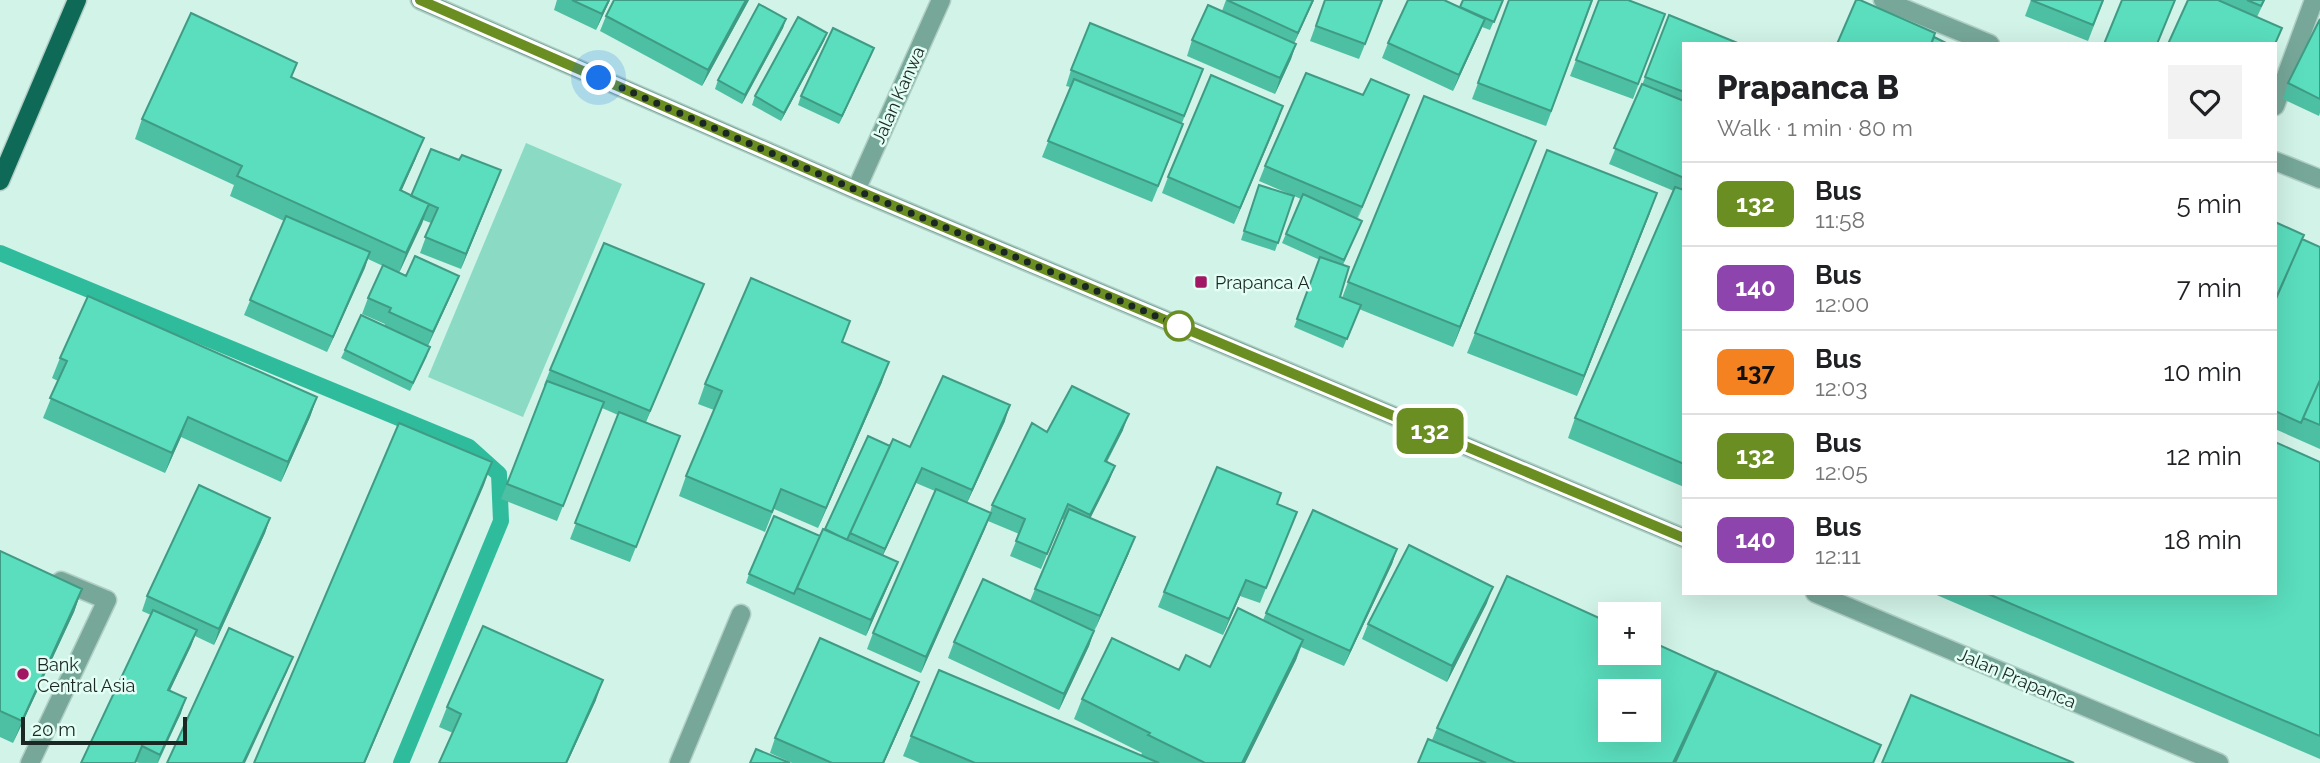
<!DOCTYPE html>
<meta charset="utf-8">
<style>
:root{--surface:#fff;--page:#f2f2f2;--text:#202124;--muted:#757577;--line:#e0e0e0}
body{margin:0;font-family:Raleway,sans-serif;background:var(--page);color:var(--text);height:100vh;display:flex;flex-direction:column;font-size:26px;white-space:nowrap}
*{box-sizing:border-box;margin:0}
p{font-size:23px;color:var(--muted)}
.icon{flex:none;width:38px;height:38px;fill:none;stroke:currentColor;stroke-width:2;stroke-linecap:round;stroke-linejoin:round}
.map{position:relative;flex:1;overflow:hidden}
.drawer{position:absolute;left:1682px;top:42px;width:595px;height:553px;display:flex;flex-direction:column;background:var(--surface);border-radius:0px;box-shadow:0 7px 28px #0002}
.drawer>*{flex:none}
.badge{padding:0 14px;border-radius:10px;font-size:24px;line-height:46px}
.tools{position:absolute;left:1598px;top:602px;display:grid;gap:14px}
.tools a{display:grid;place-items:center;width:63px;height:63px;border-radius:0px;background:var(--surface);box-shadow:0 7px 28px #0002;font-size:35px}
.scale{position:absolute;left:21px;bottom:18px;width:166px;box-sizing:border-box;padding-left:7px;border:4px solid #1a2723;border-top:0;font-size:19px;line-height:24px;white-space:nowrap;color:#1a2723;-webkit-text-stroke:5px #e3fef5;paint-order:stroke}
.you{position:absolute;width:35px;height:35px;margin:-18px;border:5px solid #fff;border-radius:50%;background:#1a73e8;box-shadow:0 0 0 10px #1a73e833}
.map>.badge{position:absolute;translate:-50% -50%;box-shadow:0 0 0 4px #fff}
.round{display:grid;place-items:center;flex:none;width:74px;height:74px;border-radius:0px;background:var(--page)}
.summary{display:flex;align-items:center;justify-content:space-between;height:119px;padding:0 35px}
h1{font-size:33px;font-weight:800;line-height:52px}
ul{padding:0;list-style:none}
li{display:flex;align-items:center;gap:21px;height:84px;padding:0 35px;border-top:2px solid var(--line)}
li div{flex:1}
li b{display:block;font-size:26px}
li em{font-style:normal}
li .badge{min-width:77px;font-weight:700;text-align:center}
.map>svg:first-child{display:block}
.green{fill:#8bdbc4}
.lines{fill:none;stroke-linecap:round;stroke-linejoin:round}
.stream{stroke:#2ebc9c;stroke-width:16}
.minor-casing{stroke:#b0cec5;stroke-width:21}
.major-casing{stroke:#b0cec5;stroke-width:21}
.minor{stroke:#76a798;stroke-width:18}
.major{stroke:#0e6a56;stroke-width:18}
.wall{fill:#4dbfa3}
.shaded-wall{fill:#3f9b84}
.building{fill:#5adebd;stroke:#3f9b84;stroke-width:2;fill-rule:evenodd}
.line-casing{stroke:#fff;stroke-width:16}
.line{stroke:#6b8e23;stroke-width:10}
.walk{stroke:#1a2723;stroke-width:7;stroke-dasharray:0 12.6}
.poi-dot{fill:#a11763;stroke:#e3fef5;stroke-width:2.5}
.stop-dot{fill:#fff;stroke:#6b8e23;stroke-width:3.5}
.labels{text-anchor:middle;dominant-baseline:central;stroke-width:5;stroke-linejoin:round;paint-order:stroke}
.street-label{font-size:18px;fill:#1a2723;stroke:#e3fef5}
.poi-label{font-size:18px;fill:#1a2723;stroke:#e3fef5;text-anchor:start}
</style>
<div class="map">
<svg width="2320" height="763" viewBox="0 0 2320 763">
<rect width="100%" height="100%" fill="#d1f3e8"/>
<!-- green -->
<path class="green" d="M526,143L622,184L523,417L428,377Z"/>
<g class="lines">
<!-- stream -->
<path class="stream" d="M0,253L469,447L499,474L501,521L401,763"/>
<defs>
<path id="minor" d="M420,0L856,190L1684,538
M1883,0L1990,44
M2275,106L2314,0
M2275,161L2320,179
M856,190L941,0
M1815,593L2219,763
M30,763L107,600L61,581
M679,763L741,614"/>
<path id="major" d="M0,181L77,0"/>
</defs>
<!-- minor casing -->
<use href="#minor" class="minor-casing"/>
<!-- major casing -->
<use href="#major" class="major-casing"/>
<!-- minor -->
<use href="#minor" class="minor"/>
<!-- major -->
<use href="#major" class="major"/>
</g>
<!-- wall -->
<path class="wall" d="M557,0H610L596,30L554,10Z
M614,0H749L702,86L600,31L606,16Z
M1226,0H1314L1294,43L1296,44L1291,59L1275,94L1187,56L1192,40L1222,11Z
M1325,0H1383L1359,59L1310,41Z
M1503,0L1490,30L1482,27L1453,91L1382,58L1388,43L1460,7Z
M1509,0H1593L1546,126L1472,99Z
M1599,0L1665,14L1633,99L1570,76Z
M2031,0H2104L2088,41L2025,16Z
M2188,0H2265L2257,17Z
M1669,15L1684,44V186L1682,190H1684V487L1568,438L1575,418L1674,191L1609,164L1642,85Z
M786,19L783,28L742,104L715,89L718,80Z
M2320,19V113L2319,116L2283,99L2288,83Z
M827,33L824,41L781,121L752,105L755,96Z
M874,48L839,124L798,105L801,96Z
M1203,69L1182,123L1178,139L1152,202L1042,157L1070,87L1066,86L1071,70Z
M292,78L416,158L401,191L411,196L495,186L461,269L420,253L431,223L423,220L399,273L453,291L428,346L427,356L410,391L341,358L345,350L384,326L385,324L362,314L368,298L383,266L368,259L327,352L244,315L284,221L230,196L234,185L135,139L142,119Z
M1283,106L1234,224L1162,193L1168,177Z
M1403,110L1357,219L1362,221L1343,265L1340,297L1342,298L1348,282L1528,161L1453,347L1359,309L1343,348L1294,327L1320,260L1282,243L1301,199L1259,181L1265,166Z
M1259,185L1294,196L1275,251L1241,240Z
M1650,213L1577,396L1467,353L1475,333Z
M2275,222L2302,239L2320,247V449L2275,429Z
M704,284L646,422L680,436L630,562L570,539L618,415L602,408L557,521L501,499L545,386L544,385L550,370Z
M842,342L882,382L818,528L774,509L765,532L679,496L686,476L714,410L698,404L705,384Z
M60,358L317,397L310,417L281,482L181,437L165,473L43,418L58,381L52,378Z
M1005,421L967,503L990,513L992,505L1047,432L1123,430L1107,462L1115,466L1109,481L1090,518L1129,553L1094,631L1089,646L1059,710L948,658L954,642L1030,601L1064,520L1062,519L1041,569L1010,556L1019,534L988,521L921,673L867,649L873,633L935,491L916,483L883,555L892,577L866,636L746,583L749,574L820,536L890,446L910,447Z
M2320,462V759L1932,593H2275Z
M1277,504L1291,527L1260,603L1240,596L1223,635L1158,607L1164,592Z
M270,518L265,533L214,645L195,636L191,646L170,690L181,713L158,763H139L136,762V763H81L151,615L142,611L147,596Z
M1397,549L1392,564L1344,666L1301,647L1296,660L1245,763H920L903,756L911,736L1141,755L1142,753L1074,719L1082,699L1179,670L1210,667L1263,620L1266,613Z
M0,551L82,589L74,612L13,743L0,737Z
M1487,603L1447,682L1362,639L1368,624Z
M1716,671L1708,691L1675,763H1418L1432,740L1437,728Z
M919,682L913,698L884,763H792L770,753L775,738Z
M596,700L567,763H439L453,733L439,727L447,707Z"/>
<!-- shaded-wall -->
<path class="shaded-wall" d="M609,0H610L596,30L602,14Z
M746,0H749L702,86L708,70Z
M1313,0H1314L1292,48L1298,33Z
M786,19L783,28L742,104L745,95Z
M1485,19L1479,34L1453,91L1459,75Z
M827,33L824,41L781,121L784,113Z
M1296,44L1291,59L1275,94L1280,78Z
M874,48L871,56L839,124L842,116Z
M1409,95L1403,110L1356,223L1362,207Z
M1283,106L1278,121L1234,224L1240,208Z
M424,138L416,158L393,210L400,190Z
M1536,141L1528,161L1453,347L1460,327Z
M501,170L495,186L461,269L466,254Z
M1657,193L1650,213L1577,396L1584,376Z
M429,204L422,224L399,273L406,253Z
M370,252L365,268L327,352L333,337Z
M459,276L453,291L427,347L433,332Z
M704,284L698,299L644,426L650,411Z
M889,362L882,382L818,528L826,508Z
M317,397L310,417L281,482L288,462Z
M1010,405L1005,421L966,505L972,490Z
M1129,414L1123,430L1099,476L1105,461Z
M188,417L181,437L165,473L172,453Z
M492,462L484,485L365,763H364Z
M1115,466L1109,481L1084,531L1090,515Z
M922,468L916,483L879,564L885,549Z
M991,513L985,529L921,673L926,657Z
M270,518L265,533L214,645L219,629Z
M1135,537L1129,553L1094,632L1100,616Z
M1397,549L1392,564L1344,666L1350,651Z
M898,562L892,577L866,636L871,620Z
M1246,580L1240,596L1223,635L1229,619Z
M1493,587L1487,603L1447,682L1452,666Z
M82,589L74,612L13,743L22,721Z
M197,630L191,646L163,705L168,690Z
M1094,631L1089,646L1059,710L1064,694Z
M1303,640L1296,660L1245,763H1242Z
M293,657L287,672L245,763H243Z
M1716,671L1708,691L1675,763H1673Z
M603,680L596,700L567,763H566Z
M919,682L913,698L884,763H883Z
M186,698L181,713L157,763L160,755Z"/>
<!-- building -->
<path class="building" d="M572,0H609L602,14Z
M614,0H746L708,70L606,16Z
M1227,0H1313L1298,33Z
M1325,0H1382L1365,44L1316,26Z
M1408,0H1444L1485,19L1459,75L1388,43Z
M1463,0H1503L1494,22L1460,7Z
M1509,0H1592L1551,111L1478,83Z
M1599,0H1628L1665,14L1638,84L1576,60Z
M1856,0H1860L1935,33L1931,44H1837Z
M2031,0H2103L2093,25Z
M2122,0H2175L2157,44H2104Z
M2188,0H2218L2282,28L2275,44H2168Z
M2247,0H2264L2261,6Z
M759,4L786,19L745,95L718,80Z
M1208,5L1296,44L1280,78L1192,40Z
M191,13L297,63L291,77L424,138L400,190L429,204L406,253L237,176L242,166L142,119Z
M1669,15L1740,44H1684V92L1645,77Z
M798,17L827,33L784,113L755,96Z
M2320,19V99L2288,83Z
M1090,23L1203,69L1184,116L1071,70Z
M833,28L874,48L842,116L801,96Z
M1934,37L1948,44H1931Z
M1306,73L1363,95L1371,79L1409,95L1362,207L1265,166Z
M1211,75L1283,106L1240,208L1168,177Z
M1074,79L1183,124L1158,186L1048,141Z
M1642,84L1684,101V178L1614,148Z
M1424,96L1536,141L1460,327L1348,282Z
M431,149L459,160L462,155L501,170L466,254L425,237L438,208L411,196Z
M1547,150L1657,193L1584,376L1475,333Z
M1259,185L1294,196L1278,243L1244,231Z
M1675,187L1684,190V464L1575,418Z
M1303,194L1362,221L1344,260L1286,234Z
M286,216L370,252L333,337L250,300Z
M2275,222L2304,235L2275,300Z
M2302,239L2320,247V380L2301,423L2275,411V301Z
M604,243L704,284L650,411L550,370Z
M415,256L459,276L433,332L389,312L391,308L368,298L383,265L406,276Z
M1320,257L1349,267L1340,297L1361,305L1347,339L1297,319Z
M751,278L850,321L842,342L889,362L826,508L781,489L772,512L686,476L722,391L705,384Z
M88,296L317,397L288,462L188,417L172,453L50,398L67,361L60,358Z
M361,315L430,347L413,383L345,350Z
M943,376L1010,405L972,490L922,468L885,549L850,533L893,439L910,447Z
M2320,380V425L2303,418Z
M547,381L604,402L563,506L507,484Z
M1072,386L1129,414L1105,461L1115,466L1090,515L1068,504L1047,554L1016,541L1025,519L992,505L1032,423L1047,432Z
M619,412L680,436L636,547L575,523Z
M399,423L492,462L364,763H254Z
M868,436L890,446L847,540L825,529Z
M2275,442L2320,462V736L1986,593H2275Z
M1217,467L1281,493L1277,504L1297,512L1266,588L1246,580L1229,619L1164,592Z
M199,485L270,518L219,629L147,596Z
M936,489L991,513L926,657L873,633Z
M1069,509L1135,537L1100,616L1035,589Z
M1313,510L1397,549L1350,651L1266,613Z
M774,516L820,536L794,594L749,574Z
M823,529L898,562L871,620L797,588Z
M1409,545L1493,587L1452,666L1368,624Z
M0,551L82,589L22,721L0,711Z
M1507,576L1610,623V653H1648V640L1716,671L1673,763H1516L1437,728ZM1610,691H1648V730H1610Z
M983,579L1094,631L1064,694L954,642Z
M1238,608L1303,640L1242,763H1205L1148,735L1150,733L1082,699L1112,638L1179,670L1186,655L1210,667Z
M153,610L197,630L168,690L186,698L160,755L142,746L135,763H81Z
M483,626L603,680L566,763H439L461,714L447,707Z
M229,628L293,657L243,763H167Z
M820,638L919,682L883,763H832L775,738Z
M939,670L1159,763H975L911,736Z
M1717,671L1881,745L1873,763H1675Z
M1911,695L2074,763H1882Z
M1428,739L1486,763H1418Z
M756,749L790,763H750Z"/>
<g class="lines">
<defs>
<path id="line" d="M420,0L856,190L1684,538"/>
</defs>
<!-- line casing -->
<use href="#line" class="line-casing"/>
<!-- line -->
<use href="#line" class="line"/>
<!-- walk -->
<path class="walk" d="M599,78L856,190L1182,327L1179,326"/>
</g>
<!-- markers -->
<g class="poi-dot">
<rect x="1194" y="275" width="14" height="14" rx="3.5"/>
<circle cx="23" cy="674" r="7"/>
</g>
<circle class="stop-dot" cx="1179" cy="326" r="14"/>
<g class="labels">
<!-- street labels -->
<g class="street-label">
<text transform="translate(898 95) rotate(-66)">Jalan Kanwa</text>
<text transform="translate(2017 678) rotate(23)">Jalan Prapanca</text>
</g>
<!-- poi labels -->
<g class="poi-label">
<text x="1215" y="282">Prapanca A</text>
<text x="37" y="664">Bank<tspan x="37" dy="21">Central Asia</tspan></text>
</g>
</g>
</svg>
<div class="tools">
<a>+</a>
<a>−</a>
</div>
<div class="scale">20 m</div>
<div class="you" style="left:599px;top:78px"></div>
<b class="badge" style="left:1430px;top:431px;background:#6b8e23;color:#fff">132</b>
<section class="drawer">
<div class="summary"><div><h1>Prapanca B</h1><p>Walk · 1 min · 80 m</p></div><a class="round"><svg class="icon" aria-label="heart" viewBox="0 0 24 24"><path d="M12 20l-8-8c-3-5 5-10 8-4 3-6 11-1 8 4z"/></svg></a></div>
<ul>
<li><span class="badge" style="background:#6b8e23;color:#fff">132</span><div><b>Bus</b><p>11:58</p></div><em>5 min</em></li>
<li><span class="badge" style="background:#8e44ad;color:#fff">140</span><div><b>Bus</b><p>12:00</p></div><em>7 min</em></li>
<li><span class="badge" style="background:#f58220;color:#111">137</span><div><b>Bus</b><p>12:03</p></div><em>10 min</em></li>
<li><span class="badge" style="background:#6b8e23;color:#fff">132</span><div><b>Bus</b><p>12:05</p></div><em>12 min</em></li>
<li><span class="badge" style="background:#8e44ad;color:#fff">140</span><div><b>Bus</b><p>12:11</p></div><em>18 min</em></li>
</ul>
</section>
</div>
